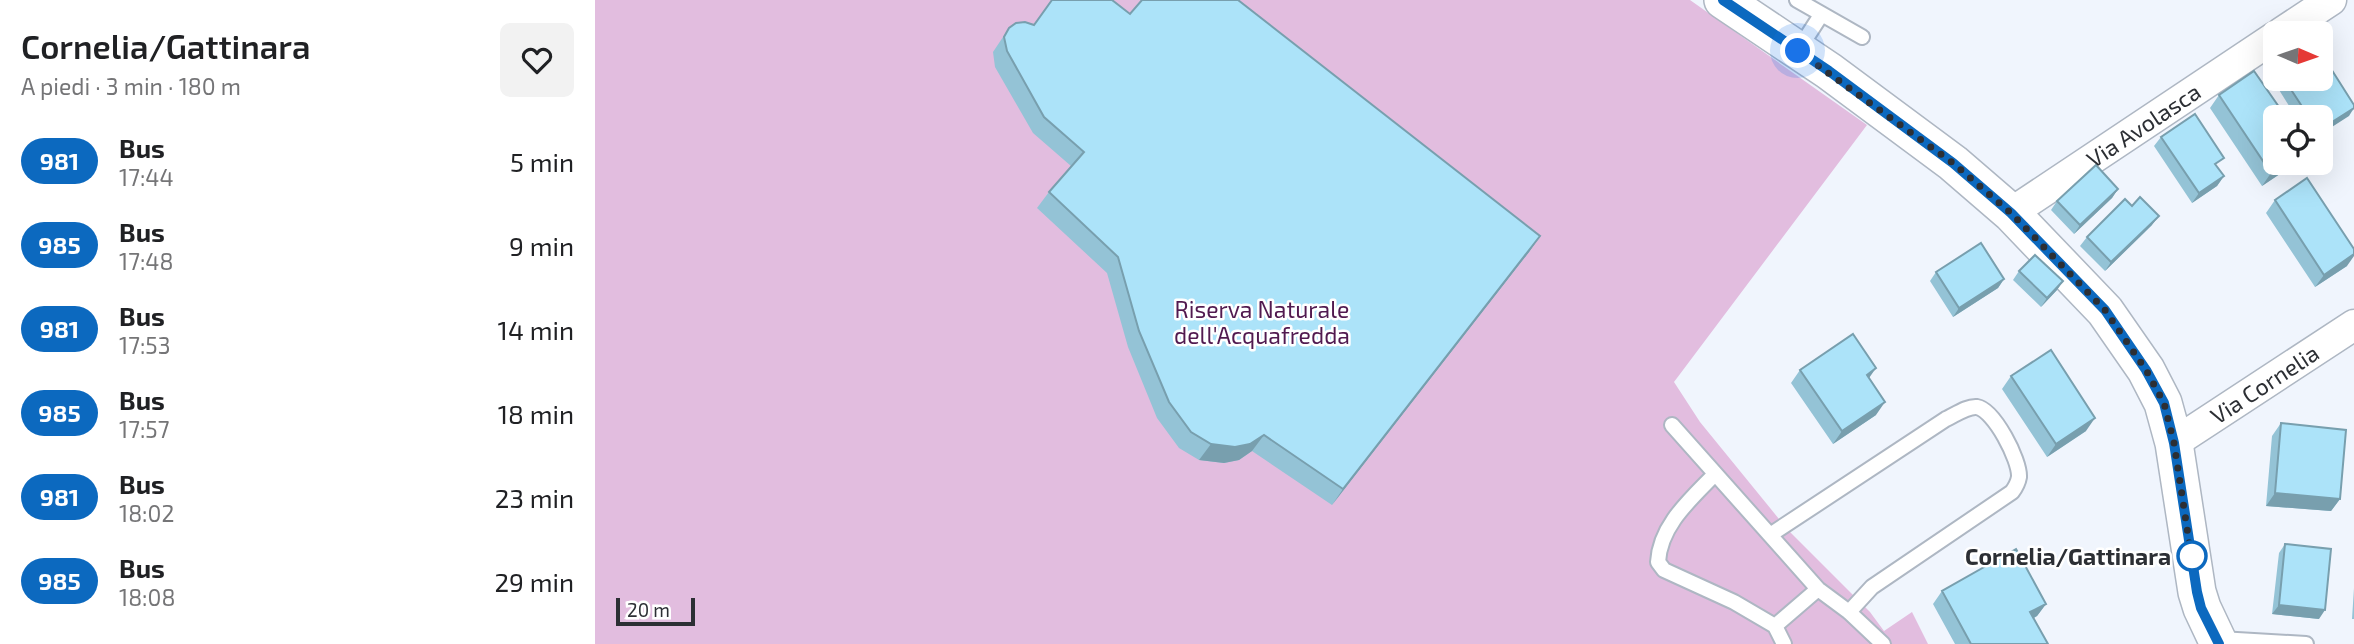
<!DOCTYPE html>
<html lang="it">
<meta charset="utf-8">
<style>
:root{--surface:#fff;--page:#f2f2f2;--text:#202124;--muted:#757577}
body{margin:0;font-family:"Exo 2",sans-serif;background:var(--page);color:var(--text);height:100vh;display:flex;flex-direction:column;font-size:26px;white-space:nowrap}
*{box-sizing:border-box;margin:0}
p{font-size:23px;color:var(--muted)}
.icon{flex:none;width:38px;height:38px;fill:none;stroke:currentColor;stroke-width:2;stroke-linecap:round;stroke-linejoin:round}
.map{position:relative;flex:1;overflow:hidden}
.drawer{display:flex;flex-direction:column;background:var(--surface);width:595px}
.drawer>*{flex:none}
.badge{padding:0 14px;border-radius:23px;font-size:24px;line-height:46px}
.needle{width:46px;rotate:92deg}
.tools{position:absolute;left:1668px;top:21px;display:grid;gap:14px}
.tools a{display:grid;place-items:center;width:70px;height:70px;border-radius:10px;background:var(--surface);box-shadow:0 7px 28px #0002;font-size:35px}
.scale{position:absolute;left:21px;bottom:18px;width:79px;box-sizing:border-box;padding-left:7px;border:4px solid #2c2f34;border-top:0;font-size:19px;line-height:24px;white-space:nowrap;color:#2c2f34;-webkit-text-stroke:5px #fff;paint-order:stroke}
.you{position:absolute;width:35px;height:35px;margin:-18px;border:5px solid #fff;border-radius:50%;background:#1a73e8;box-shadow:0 0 0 10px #1a73e833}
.map>.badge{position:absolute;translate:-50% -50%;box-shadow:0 0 0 4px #fff}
.round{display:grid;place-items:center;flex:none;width:74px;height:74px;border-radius:10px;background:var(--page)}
.headline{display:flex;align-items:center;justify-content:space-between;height:119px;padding:0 21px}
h1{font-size:33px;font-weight:600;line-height:52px}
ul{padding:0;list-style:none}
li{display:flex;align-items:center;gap:21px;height:84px;padding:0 21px}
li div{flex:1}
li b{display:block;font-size:26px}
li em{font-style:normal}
li .badge{min-width:77px;font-weight:700;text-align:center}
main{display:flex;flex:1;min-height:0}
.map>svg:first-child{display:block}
.green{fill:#e2bddf}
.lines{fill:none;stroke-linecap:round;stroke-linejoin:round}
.service-casing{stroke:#aeb7c3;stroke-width:18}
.minor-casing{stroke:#aeb7c3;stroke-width:33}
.tertiary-casing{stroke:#aeb7c3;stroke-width:40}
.service{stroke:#fff;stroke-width:14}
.minor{stroke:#fff;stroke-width:30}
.tertiary{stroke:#fff;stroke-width:37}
.wall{fill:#94c3d6}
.shaded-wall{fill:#789fae}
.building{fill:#ace3f9;stroke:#789fae;stroke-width:2}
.line-casing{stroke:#fff;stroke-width:16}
.line{stroke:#0c69bf;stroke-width:10}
.walk{stroke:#2c2f34;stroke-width:7;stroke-dasharray:0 12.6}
.stop-dot{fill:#fff;stroke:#0c69bf;stroke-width:3.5}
.labels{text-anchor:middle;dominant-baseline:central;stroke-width:5;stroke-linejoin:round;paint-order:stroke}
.street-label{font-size:23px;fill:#2c2f34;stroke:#fff}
.park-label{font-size:23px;fill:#511a50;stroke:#fff}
.stop-label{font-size:23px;font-weight:bold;fill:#2c2f34;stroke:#fff;text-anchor:end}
</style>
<main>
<section class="drawer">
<div class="headline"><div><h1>Cornelia/Gattinara</h1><p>A piedi · 3 min · 180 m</p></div><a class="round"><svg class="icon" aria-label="heart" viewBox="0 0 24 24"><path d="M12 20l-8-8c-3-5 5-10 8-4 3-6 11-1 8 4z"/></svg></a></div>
<ul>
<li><span class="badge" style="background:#0c69bf;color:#fff">981</span><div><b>Bus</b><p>17:44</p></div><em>5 min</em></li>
<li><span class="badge" style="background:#0c69bf;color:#fff">985</span><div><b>Bus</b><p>17:48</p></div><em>9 min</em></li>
<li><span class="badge" style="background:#0c69bf;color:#fff">981</span><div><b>Bus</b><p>17:53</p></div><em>14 min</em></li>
<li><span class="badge" style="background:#0c69bf;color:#fff">985</span><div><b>Bus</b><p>17:57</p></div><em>18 min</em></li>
<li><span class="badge" style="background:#0c69bf;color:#fff">981</span><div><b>Bus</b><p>18:02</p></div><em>23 min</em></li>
<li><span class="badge" style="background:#0c69bf;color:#fff">985</span><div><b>Bus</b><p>18:08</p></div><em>29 min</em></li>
</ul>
</section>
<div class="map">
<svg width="1759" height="644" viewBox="0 0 1759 644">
<rect width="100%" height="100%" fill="#f0f5fd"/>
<!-- green -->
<path class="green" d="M0,0H1095L1272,125L1079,382L1105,422L1193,530L1275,612L1289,631L1317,612L1333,644H0Z"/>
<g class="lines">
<defs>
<path id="service" d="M1202,0L1267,37
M1204,49L1226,15
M1077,425L1223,589L1254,612L1288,644
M1120,474C1096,499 1065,525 1063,562L1069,570L1139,602L1180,626L1189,644
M1175,535L1351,419C1360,415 1372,406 1382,407C1399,410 1425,460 1424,477C1423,483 1420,488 1417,492L1277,587L1254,612
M1180,626L1223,589
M1625,639L1711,644"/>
<g id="minor">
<path d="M1686,33L1736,0"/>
<path id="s1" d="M1416,213L1680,37"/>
<path id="s2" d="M1579,443L1759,325"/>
</g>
<path id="tertiary" d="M1128,0L1234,71L1358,163L1416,213L1510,311L1551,370L1568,403L1579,443L1602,592L1607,608L1624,644"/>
</defs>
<!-- service casing -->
<use href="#service" class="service-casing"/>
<!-- minor casing -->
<use href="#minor" class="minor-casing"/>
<!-- tertiary casing -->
<use href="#tertiary" class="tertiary-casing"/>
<!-- service -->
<use href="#service" class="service"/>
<!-- minor -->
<use href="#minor" class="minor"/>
<!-- tertiary -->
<use href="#tertiary" class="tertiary"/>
</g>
<!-- wall -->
<path class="wall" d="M535,14L945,236L934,252L737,505L657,451L644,460L629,463L604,460L584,448L562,418L533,347L512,273L442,208L454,192L476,166L438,133L400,67L398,52L414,28Z
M1685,79H1726L1754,116L1701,117L1681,85Z
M1624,95L1680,163H1701L1667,186L1615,108Z
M1566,137L1629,176L1622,186L1597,203L1559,146Z
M1523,189L1517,198L1479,234L1456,210L1462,201Z
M1680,200L1752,266L1720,287L1671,213Z
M1557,225L1510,271L1485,246L1492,237Z
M1424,271L1468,281L1462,290L1446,307L1418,280Z
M1341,272L1409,279L1403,288L1358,317L1335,281Z
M1205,370L1274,379L1281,415L1238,444L1196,383Z
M1416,376L1491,431L1452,457L1407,389Z
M1686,423L1745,499L1736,511L1671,506L1677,436Z
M1690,544L1724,619L1677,614L1684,553Z
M1759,588V619H1757Z
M1347,591L1451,604L1442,616L1439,618L1453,644H1360L1338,604Z"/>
<!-- shaded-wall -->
<path class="shaded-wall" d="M1759,108L1754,116L1726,134V129Z
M1691,163H1701L1667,186L1676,173Z
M1629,176L1622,186L1597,203L1604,193Z
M1523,189L1517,198L1479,234L1485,225Z
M1564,216L1557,225L1510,271L1516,262Z
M945,236L934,252L737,505L748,489Z
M1759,254V256L1752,266L1720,287L1729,275Z
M1409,279L1403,288L1358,317L1364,308Z
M1468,281L1462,290L1446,307L1452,298Z
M1281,368L1272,381V375Z
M1290,402L1281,415L1238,444L1247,431Z
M1500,418L1491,431L1452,457L1461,444Z
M669,435L657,451L644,460L629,463L604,460L616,444Z
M1680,493L1745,499L1736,511L1671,506Z
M1451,604L1442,616L1426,625L1435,612Z
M1684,605L1730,610L1724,619L1677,614Z"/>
<!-- building -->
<path class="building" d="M457,0H517L535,14L547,0H643L945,236L748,489L669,435L655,444L640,447L616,444L596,432L574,402L544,331L523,257L454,192L489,152L449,117L412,51L409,37L414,28L421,23L430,22L439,25Z
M1726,53L1759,105V108L1726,129V117H1714L1689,79H1726Z
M1659,71L1691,117H1680V163H1691L1676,173L1624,95Z
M1600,114L1629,158L1620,164L1629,176L1604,193L1566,137Z
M1501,165L1523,189L1485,225L1462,201Z
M1712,178L1759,249V254L1729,275L1680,200Z
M1545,197L1564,216L1516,262L1492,237L1530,199L1537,206Z
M1386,243L1409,279L1364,308L1341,272Z
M1440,255L1468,281L1452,298L1424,271Z
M1258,334L1281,368L1272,375L1290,402L1247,431L1205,370Z
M1456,350L1500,418L1461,444L1416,376Z
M1686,423L1751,430L1745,499L1680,493Z
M1690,544L1736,549L1730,610L1684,605Z
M1421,549L1451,604L1435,612L1453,644H1376L1347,591Z"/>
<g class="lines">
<defs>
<path id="line" d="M1128,0L1234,71L1358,163L1416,213L1510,310L1551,370L1569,403L1579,443L1602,592L1606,608L1624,644"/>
</defs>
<!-- line casing -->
<use href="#line" class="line-casing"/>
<!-- line -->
<use href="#line" class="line"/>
<!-- walk -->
<path class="walk" d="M1203,51L1358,163L1416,213L1510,310L1551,370L1569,403L1579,443L1598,567L1597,556"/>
</g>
<!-- markers -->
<circle class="stop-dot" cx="1597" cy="556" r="14"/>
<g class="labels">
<!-- street labels -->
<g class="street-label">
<text stroke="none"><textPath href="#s1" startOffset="159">Via Avolasca</textPath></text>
<text stroke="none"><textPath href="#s2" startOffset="108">Via Cornelia</textPath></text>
</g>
<!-- park labels -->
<g class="park-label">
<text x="667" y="309">Riserva Naturale<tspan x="667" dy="26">dell'Acquafredda</tspan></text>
</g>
<!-- stop labels -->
<g class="stop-label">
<text x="1576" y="556">Cornelia/Gattinara</text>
</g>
</g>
</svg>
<div class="tools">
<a><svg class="needle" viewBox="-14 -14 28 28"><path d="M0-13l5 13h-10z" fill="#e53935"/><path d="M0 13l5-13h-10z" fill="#757577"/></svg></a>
<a><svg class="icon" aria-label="locate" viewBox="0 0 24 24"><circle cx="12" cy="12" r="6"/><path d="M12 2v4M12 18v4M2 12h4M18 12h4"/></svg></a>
</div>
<div class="scale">20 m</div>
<div class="you" style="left:1203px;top:51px"></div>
</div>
</main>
